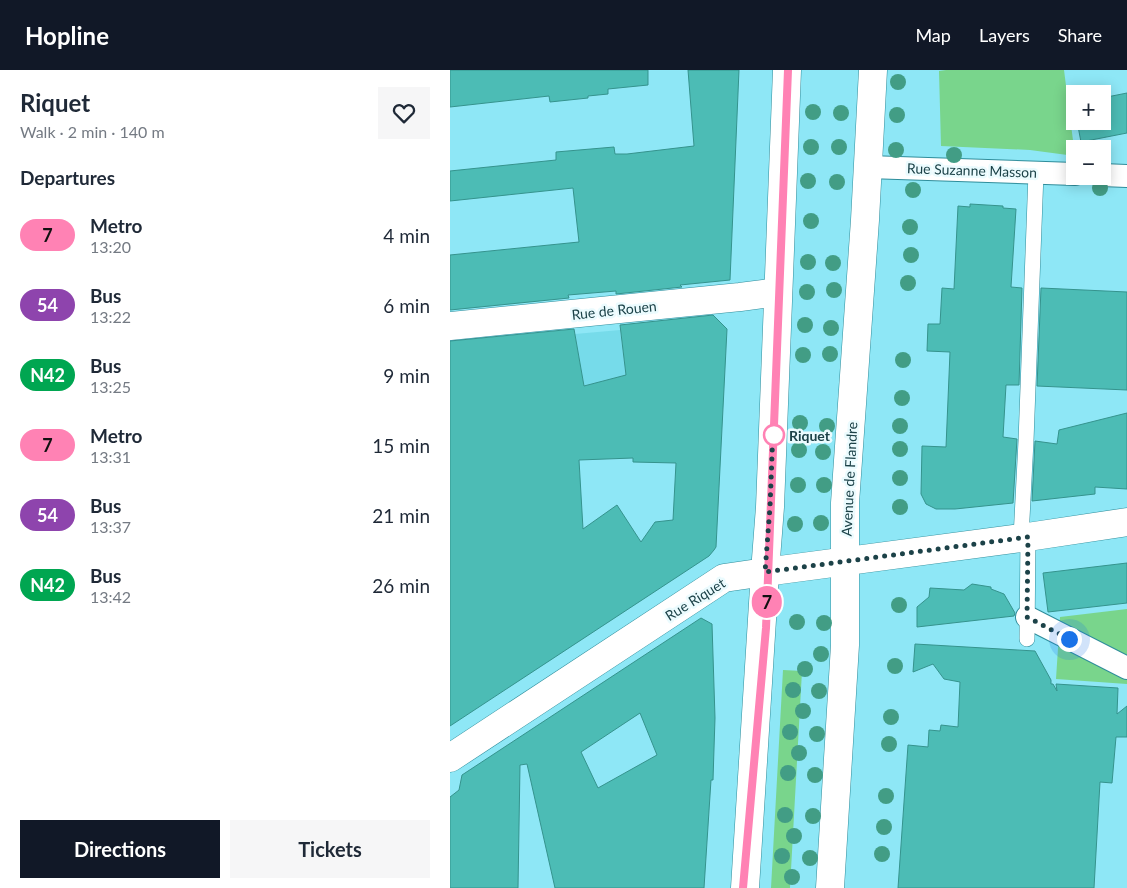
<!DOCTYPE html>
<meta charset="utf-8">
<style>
:root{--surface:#fff;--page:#f6f6f7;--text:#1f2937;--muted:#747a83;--accent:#111827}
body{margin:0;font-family:Lato,sans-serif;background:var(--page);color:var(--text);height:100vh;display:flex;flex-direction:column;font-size:19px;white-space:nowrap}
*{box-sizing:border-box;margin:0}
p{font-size:16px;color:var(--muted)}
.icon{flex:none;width:28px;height:28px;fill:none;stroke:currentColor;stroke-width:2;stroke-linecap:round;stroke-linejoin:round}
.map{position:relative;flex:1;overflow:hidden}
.drawer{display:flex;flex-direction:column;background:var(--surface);width:450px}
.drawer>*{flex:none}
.badge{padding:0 10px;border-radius:16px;font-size:18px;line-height:32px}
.controls{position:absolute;left:616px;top:15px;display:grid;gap:10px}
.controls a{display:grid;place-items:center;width:45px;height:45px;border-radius:0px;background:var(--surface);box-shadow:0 2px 12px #0003;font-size:25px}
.you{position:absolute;width:25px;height:25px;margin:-12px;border:4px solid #fff;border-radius:50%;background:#1a73e8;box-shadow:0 0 0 8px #1a73e833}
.map>.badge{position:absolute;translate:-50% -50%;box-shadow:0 0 0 2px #fff}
h2{padding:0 20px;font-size:19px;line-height:45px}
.round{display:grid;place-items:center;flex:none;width:52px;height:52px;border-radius:0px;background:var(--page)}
.overview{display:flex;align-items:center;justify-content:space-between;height:85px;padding:0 20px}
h1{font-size:24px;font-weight:700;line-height:38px}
.button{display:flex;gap:10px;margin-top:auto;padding:10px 20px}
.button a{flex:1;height:58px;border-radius:0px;background:var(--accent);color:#fff;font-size:20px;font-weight:700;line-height:58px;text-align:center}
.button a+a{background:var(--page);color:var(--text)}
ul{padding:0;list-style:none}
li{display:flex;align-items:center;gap:15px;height:70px;padding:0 20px}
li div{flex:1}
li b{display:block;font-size:19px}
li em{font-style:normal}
li .badge{min-width:55px;font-weight:700;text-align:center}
header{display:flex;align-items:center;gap:30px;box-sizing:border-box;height:70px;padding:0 25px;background:var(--accent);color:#fff}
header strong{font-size:24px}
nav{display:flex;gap:28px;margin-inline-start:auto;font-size:18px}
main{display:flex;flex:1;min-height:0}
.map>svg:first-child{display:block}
.built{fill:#76dbea}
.green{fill:#79d58c}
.building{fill:#4cbcb5;stroke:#35938d;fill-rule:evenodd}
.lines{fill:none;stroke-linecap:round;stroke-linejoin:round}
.service-casing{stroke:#2f8d9b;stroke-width:16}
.pedestrian-casing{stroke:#2f8d9b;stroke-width:24}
.minor-casing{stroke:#2f8d9b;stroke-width:29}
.tertiary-casing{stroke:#2f8d9b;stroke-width:29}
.primary-casing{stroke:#2f8d9b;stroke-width:29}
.service{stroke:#fff;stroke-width:15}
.pedestrian{stroke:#fff;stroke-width:22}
.minor{stroke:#fff;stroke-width:28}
.tertiary{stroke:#fff;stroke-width:28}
.primary{stroke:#fff;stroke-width:28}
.tree{fill:#429d85}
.line-casing{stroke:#fff;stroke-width:11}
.line{stroke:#ff82b4;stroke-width:8}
.walk{stroke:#1c4248;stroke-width:5;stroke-dasharray:0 9}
.stop-dot{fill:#fff;stroke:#ff82b4;stroke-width:2.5}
.labels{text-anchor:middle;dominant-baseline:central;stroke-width:5;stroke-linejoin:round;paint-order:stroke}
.street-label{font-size:14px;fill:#1c4248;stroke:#ebfbfe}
.stop-label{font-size:14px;font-weight:bold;fill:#1c4248;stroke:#ebfbfe;text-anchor:start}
</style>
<header>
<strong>Hopline</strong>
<nav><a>Map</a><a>Layers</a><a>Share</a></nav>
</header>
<main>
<section class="drawer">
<div class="overview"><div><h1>Riquet</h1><p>Walk · 2 min · 140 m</p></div><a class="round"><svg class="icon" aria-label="heart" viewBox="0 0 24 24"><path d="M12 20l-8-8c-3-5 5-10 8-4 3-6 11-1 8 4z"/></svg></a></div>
<h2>Departures</h2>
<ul>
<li><span class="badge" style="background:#ff82b4;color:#111">7</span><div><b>Metro</b><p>13:20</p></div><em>4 min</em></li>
<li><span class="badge" style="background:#8e44ad;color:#fff">54</span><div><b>Bus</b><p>13:22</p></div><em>6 min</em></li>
<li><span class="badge" style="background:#00a651;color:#fff">N42</span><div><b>Bus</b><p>13:25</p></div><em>9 min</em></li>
<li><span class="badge" style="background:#ff82b4;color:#111">7</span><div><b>Metro</b><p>13:31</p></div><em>15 min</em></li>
<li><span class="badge" style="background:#8e44ad;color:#fff">54</span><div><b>Bus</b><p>13:37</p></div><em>21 min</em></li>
<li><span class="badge" style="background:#00a651;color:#fff">N42</span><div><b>Bus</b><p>13:42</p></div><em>26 min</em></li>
</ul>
<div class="button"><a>Directions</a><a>Tickets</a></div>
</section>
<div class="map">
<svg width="677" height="818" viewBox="0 0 677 818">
<rect width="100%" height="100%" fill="#8ee7f6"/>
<!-- built -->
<path class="built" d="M170,260L176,305L134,316L125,264Z"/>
<!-- green -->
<path class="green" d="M496,0H614L625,86L580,80L491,76L489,1Z
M677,539V614L606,609L610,547Z
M333,600L352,601L340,818H321Z"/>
<!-- building -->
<path class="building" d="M0,0H198V15L158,19V24L138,26V28L100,32L99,26L0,37Z
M238,0H289L280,210L230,215L232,217L166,224V221L118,225L119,228L0,240V185L129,172L123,118L0,131V101L106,90V82L164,77L165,84H177L244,76Z
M677,23V63L631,72L627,51H652V28Z
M520,134L553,136V138L566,139L561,217L572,218L569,315H556L553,367L567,369L563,433L505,439H486L476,434L471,424L472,376L496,377L500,282L477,281L478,254H490L492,218L504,219L508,136L520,137Z
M591,218L677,222V320L587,316Z
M263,245L277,259L266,477L264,480L259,486L0,656V271L124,259L134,316L176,305L170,255ZM183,388V392L226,393L223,450L205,452L191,472L167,435L133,459L129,390Z
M677,343V419L645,417V424L582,431L585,371L607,374L609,360Z
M677,493V533L598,542L593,503Z
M522,514L541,517V519L554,524L565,543L564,546L467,557V537L479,527L480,518L514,520Z
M251,548L262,554L265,648L263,710H261L254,818H105L77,694L70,695L68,818H0V727L9,720L12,705ZM190,643L207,685L148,718L131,682Z
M465,574L585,581L601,610V614H603L607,621L606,614L668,618L667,644L677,636V667H666L662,713L650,712L644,818H448L458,675L478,677L479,660L490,661L491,655L508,657L510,612L494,609L483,594L463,602Z"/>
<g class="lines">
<defs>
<path id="service" d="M571,468L576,371L586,103
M577,569L578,467"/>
<path id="pedestrian" d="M418,97L625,104
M652,105L677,106
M577,547L677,598"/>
<path id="minor" d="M0,256L290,227L328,222
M0,688L274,508L315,502"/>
<path id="tertiary" d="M315,502L571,468L677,452"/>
<path id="primary" d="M295,818L315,502L320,437L337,0
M380,818L395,575V433L415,150L423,0"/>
</defs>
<!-- service casing -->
<use href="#service" class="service-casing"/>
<!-- pedestrian casing -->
<use href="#pedestrian" class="pedestrian-casing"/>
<!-- minor casing -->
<use href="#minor" class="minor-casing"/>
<!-- tertiary casing -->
<use href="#tertiary" class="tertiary-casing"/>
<!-- primary casing -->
<use href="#primary" class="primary-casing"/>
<!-- service -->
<use href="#service" class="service"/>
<!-- pedestrian -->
<use href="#pedestrian" class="pedestrian"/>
<!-- minor -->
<use href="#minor" class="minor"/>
<!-- tertiary -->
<use href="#tertiary" class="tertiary"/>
<!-- primary -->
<use href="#primary" class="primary"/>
</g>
<!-- trees -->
<g class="tree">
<circle cx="448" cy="12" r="8"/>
<circle cx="363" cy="42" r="8"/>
<circle cx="391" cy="43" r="8"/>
<circle cx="447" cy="45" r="8"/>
<circle cx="361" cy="77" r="8"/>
<circle cx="389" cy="77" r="8"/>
<circle cx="446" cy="80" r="8"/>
<circle cx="504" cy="85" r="8"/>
<circle cx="358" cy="111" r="8"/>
<circle cx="387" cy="112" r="8"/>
<circle cx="650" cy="118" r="8"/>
<circle cx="463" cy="120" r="8"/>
<circle cx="361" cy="151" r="8"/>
<circle cx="460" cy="157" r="8"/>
<circle cx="461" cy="185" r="8"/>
<circle cx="358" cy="192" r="8"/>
<circle cx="383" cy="193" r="8"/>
<circle cx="458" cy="213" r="8"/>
<circle cx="384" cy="220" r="8"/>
<circle cx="357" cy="222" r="8"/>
<circle cx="355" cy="255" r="8"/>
<circle cx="381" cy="258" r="8"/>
<circle cx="380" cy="284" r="8"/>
<circle cx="353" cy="285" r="8"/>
<circle cx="453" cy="290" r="8"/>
<circle cx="452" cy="328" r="8"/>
<circle cx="350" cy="353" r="8"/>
<circle cx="377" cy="356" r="8"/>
<circle cx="450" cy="356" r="8"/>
<circle cx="450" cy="379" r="8"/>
<circle cx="349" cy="380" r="8"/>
<circle cx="373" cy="382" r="8"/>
<circle cx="450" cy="408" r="8"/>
<circle cx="348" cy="415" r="8"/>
<circle cx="374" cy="415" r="8"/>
<circle cx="450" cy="437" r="8"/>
<circle cx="371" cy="453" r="8"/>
<circle cx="345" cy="454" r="8"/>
<circle cx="449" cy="535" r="8"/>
<circle cx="347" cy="552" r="8"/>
<circle cx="374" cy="553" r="8"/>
<circle cx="371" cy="584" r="8"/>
<circle cx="445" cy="596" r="8"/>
<circle cx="355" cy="599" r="8"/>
<circle cx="343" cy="620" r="8"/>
<circle cx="369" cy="621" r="8"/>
<circle cx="353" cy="641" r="8"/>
<circle cx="441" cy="647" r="8"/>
<circle cx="340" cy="662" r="8"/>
<circle cx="367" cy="664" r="8"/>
<circle cx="439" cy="674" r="8"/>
<circle cx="349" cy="683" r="8"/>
<circle cx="338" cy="703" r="8"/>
<circle cx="365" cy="705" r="8"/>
<circle cx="436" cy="726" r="8"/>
<circle cx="335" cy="745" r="8"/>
<circle cx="363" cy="746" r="8"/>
<circle cx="434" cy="757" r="8"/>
<circle cx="344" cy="766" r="8"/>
<circle cx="432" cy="784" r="8"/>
<circle cx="332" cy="786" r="8"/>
<circle cx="360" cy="788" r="8"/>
<circle cx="342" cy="807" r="8"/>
</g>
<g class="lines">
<defs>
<path id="line" d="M293,818L316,558L338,0"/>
</defs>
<!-- line casing -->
<use href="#line" class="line-casing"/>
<!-- line -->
<use href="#line" class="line"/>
<!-- walk -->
<path class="walk" d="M324,365L323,359L320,437L315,502L578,467L577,547L619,569"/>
</g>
<!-- markers -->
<circle class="stop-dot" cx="324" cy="365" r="10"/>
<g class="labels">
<!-- street labels -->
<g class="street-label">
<text transform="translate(522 100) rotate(2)">Rue Suzanne Masson</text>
<text transform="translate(164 240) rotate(-6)">Rue de Rouen</text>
<text transform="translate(399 409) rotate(-87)">Avenue de Flandre</text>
<text transform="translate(245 529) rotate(-32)">Rue Riquet</text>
</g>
<!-- stop labels -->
<g class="stop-label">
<text x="339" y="365">Riquet</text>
</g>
</g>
</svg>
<div class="controls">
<a>+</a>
<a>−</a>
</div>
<div class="you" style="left:619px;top:569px"></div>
<b class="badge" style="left:317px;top:532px;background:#ff82b4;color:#111">7</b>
</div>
</main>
